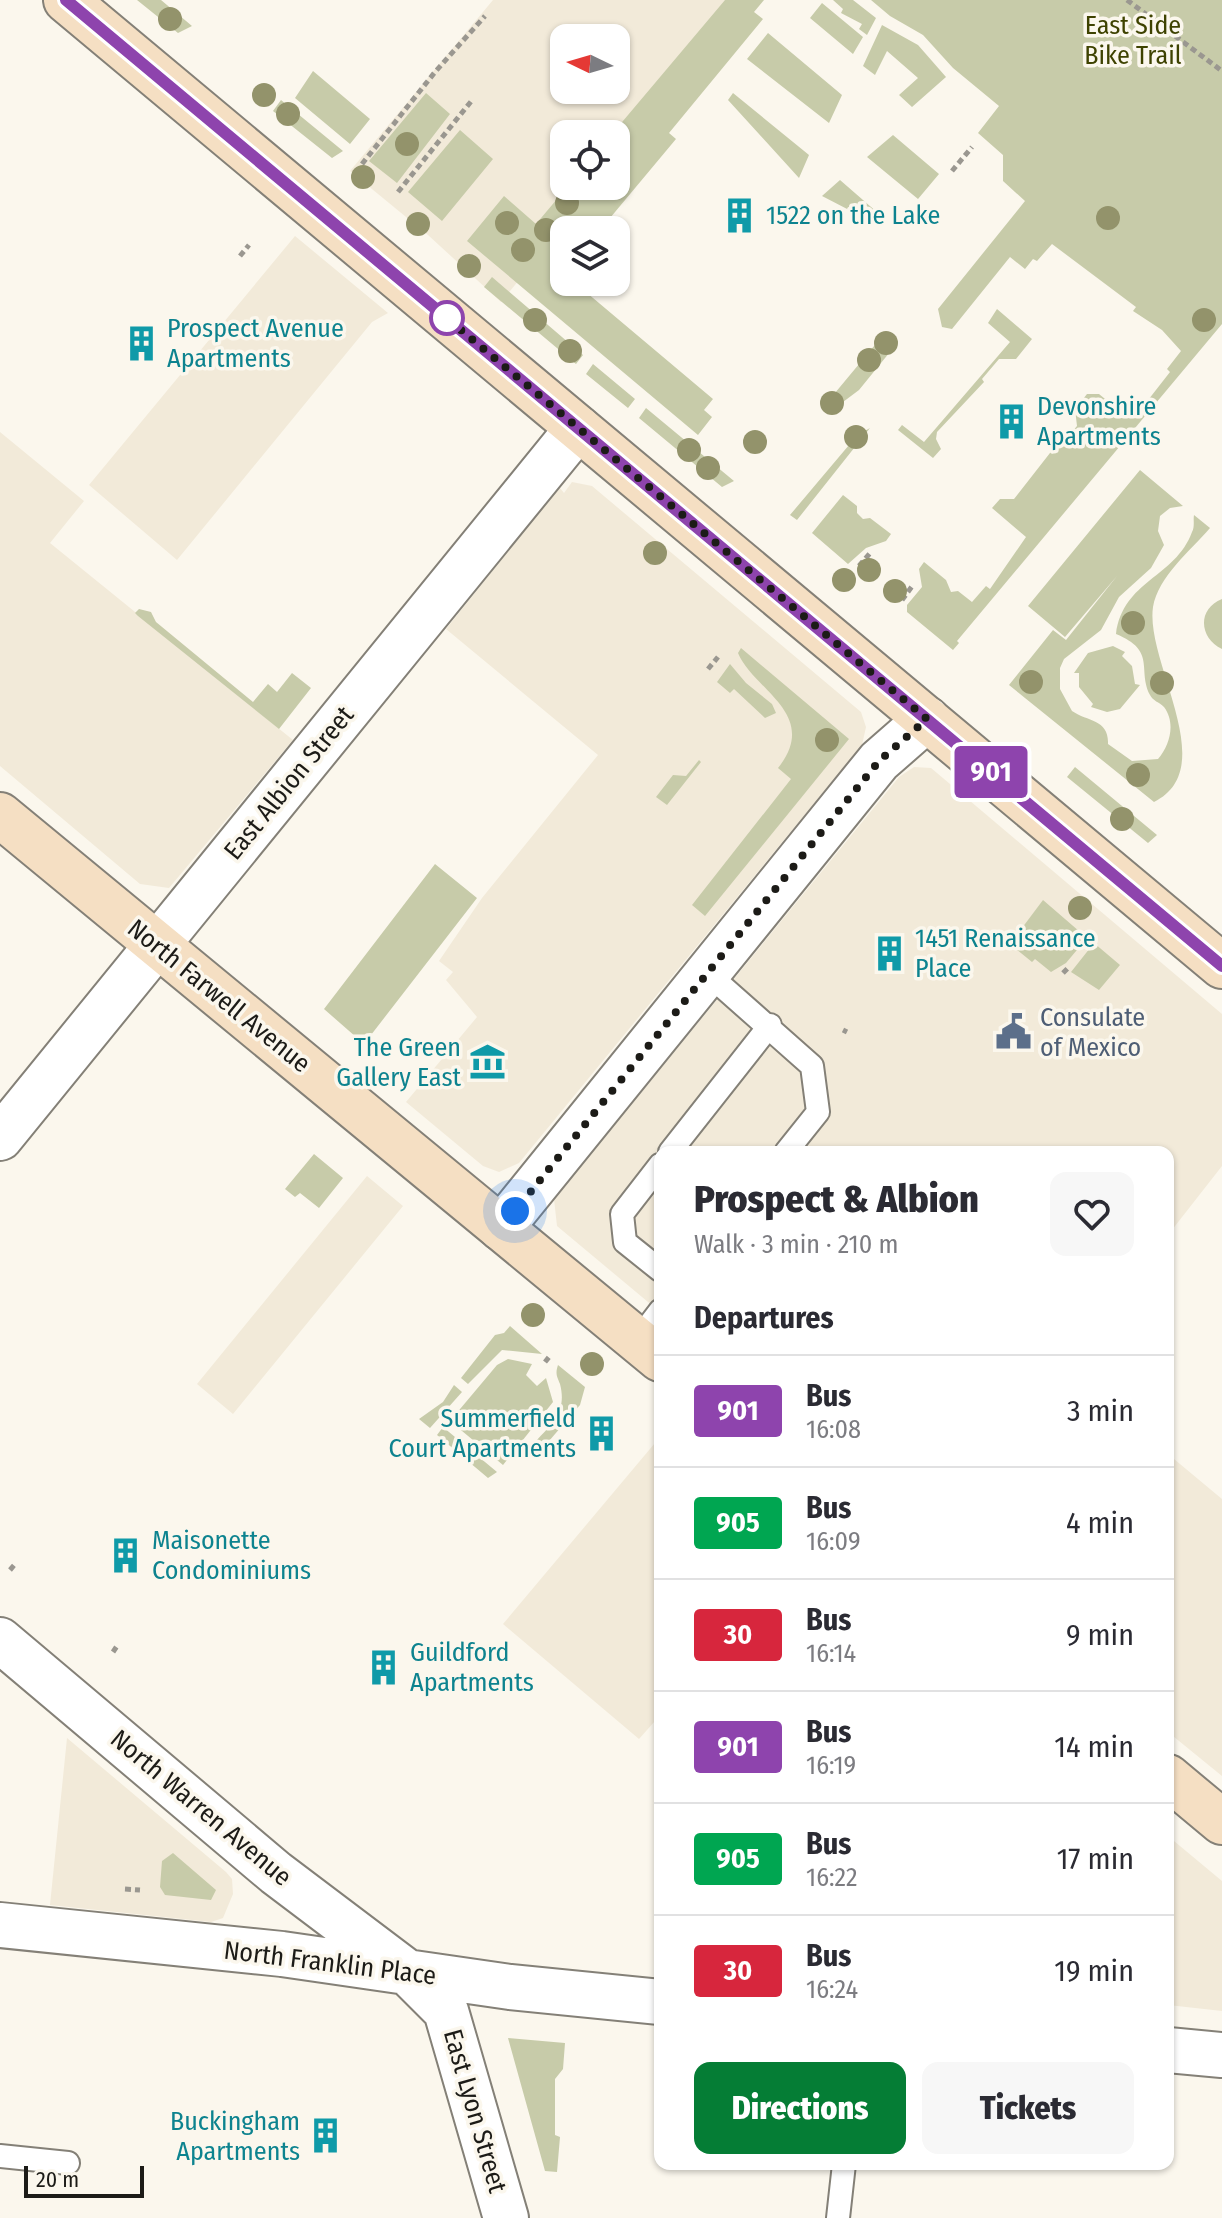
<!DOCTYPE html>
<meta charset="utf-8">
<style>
:root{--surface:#fff;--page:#f7f7f7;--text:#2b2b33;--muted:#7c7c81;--line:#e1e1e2;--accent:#057d35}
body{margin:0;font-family:"Fira Sans Condensed",sans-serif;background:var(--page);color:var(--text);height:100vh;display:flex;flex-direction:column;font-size:30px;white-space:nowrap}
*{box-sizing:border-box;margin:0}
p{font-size:26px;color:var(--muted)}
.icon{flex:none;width:44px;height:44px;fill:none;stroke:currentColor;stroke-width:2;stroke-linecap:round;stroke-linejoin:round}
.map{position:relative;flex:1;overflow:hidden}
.panel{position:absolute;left:654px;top:1146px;width:520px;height:1024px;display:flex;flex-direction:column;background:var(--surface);border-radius:16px;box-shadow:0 2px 6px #0004}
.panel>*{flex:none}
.badge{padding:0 16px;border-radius:6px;font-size:28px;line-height:52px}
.needle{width:52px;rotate:275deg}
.tools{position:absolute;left:550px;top:24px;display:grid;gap:16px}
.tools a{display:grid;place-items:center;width:80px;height:80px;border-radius:16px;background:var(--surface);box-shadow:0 2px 6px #0004;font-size:40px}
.scale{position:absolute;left:24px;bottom:20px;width:120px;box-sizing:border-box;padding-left:8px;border:4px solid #1c1b17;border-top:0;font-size:22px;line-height:28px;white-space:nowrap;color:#1c1b17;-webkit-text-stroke:6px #fbf7ed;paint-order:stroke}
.you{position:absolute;width:40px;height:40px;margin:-20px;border:6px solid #fff;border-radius:50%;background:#1a73e8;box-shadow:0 0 0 12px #1a73e833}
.map>.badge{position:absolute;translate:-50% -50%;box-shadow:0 0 0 4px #fff}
h2{padding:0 40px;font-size:30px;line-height:72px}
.round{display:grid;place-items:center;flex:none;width:84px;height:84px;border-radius:16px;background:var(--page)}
.head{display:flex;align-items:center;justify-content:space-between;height:136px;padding:0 40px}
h1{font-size:38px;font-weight:800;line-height:60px}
.action{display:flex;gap:16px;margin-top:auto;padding:16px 40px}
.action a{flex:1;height:92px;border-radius:16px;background:var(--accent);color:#fff;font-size:32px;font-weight:800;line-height:92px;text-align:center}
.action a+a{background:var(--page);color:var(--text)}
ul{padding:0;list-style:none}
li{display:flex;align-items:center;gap:24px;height:112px;padding:0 40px;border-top:2px solid var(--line)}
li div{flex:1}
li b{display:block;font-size:30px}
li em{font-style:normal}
li .badge{min-width:88px;font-weight:700;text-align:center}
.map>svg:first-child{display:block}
.built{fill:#f2ead9;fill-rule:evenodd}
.green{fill:#c7cba9}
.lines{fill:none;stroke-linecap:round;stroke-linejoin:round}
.lane-casing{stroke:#848077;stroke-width:26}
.street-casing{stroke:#848077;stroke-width:48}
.secondary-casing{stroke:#848077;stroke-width:48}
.path{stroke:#9a9790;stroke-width:5;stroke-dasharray:6 4;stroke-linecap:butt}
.lane{stroke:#fff;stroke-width:22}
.street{stroke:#fff;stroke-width:44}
.secondary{stroke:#f5dfc3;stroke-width:44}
.tree{fill:#93936b}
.line-casing{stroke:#fff;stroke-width:18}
.line{stroke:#8e44ad;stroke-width:12}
.walk{stroke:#1c1b17;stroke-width:8;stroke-dasharray:0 14.4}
.stop-dot{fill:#fff;stroke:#8e44ad;stroke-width:4}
.labels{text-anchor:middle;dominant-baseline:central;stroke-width:7;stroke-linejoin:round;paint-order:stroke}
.park-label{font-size:26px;fill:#3e4200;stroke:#fbf7ed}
.culture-label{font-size:26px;fill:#0d838f;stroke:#fbf7ed;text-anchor:start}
.street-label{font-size:26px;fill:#1c1b17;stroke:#fbf7ed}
.service-label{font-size:26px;fill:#4e5e75;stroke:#fbf7ed;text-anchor:start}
</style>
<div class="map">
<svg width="1222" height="2218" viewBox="0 0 1222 2218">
<rect width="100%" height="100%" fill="#fbf7ed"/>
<!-- built -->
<path class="built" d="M493,0H745L616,134H564V186H596L501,302L428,235L350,171ZM564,38H616V90H564Z
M295,236L388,313L372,322L177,560L89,485Z
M0,432L84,501L50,543L293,740L169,888L140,884L0,766Z
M572,482L592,486L861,712L866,727L862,745L519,1163L499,1172L483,1166L406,1102L477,1017L446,980L453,972L439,961L482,898L598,755L446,629L553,495L560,488L564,493Z
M914,767L931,768L937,773L1222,1014V1166L1168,1235V1152H660V1312L557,1226L554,1199L899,777Z
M367,1176L403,1206L233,1414L197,1384Z
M660,1437V1725L655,1721L639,1739L503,1624Z
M1168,1454L1222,1499V1776L1168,1732Z
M67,1738L226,1872L232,1879L233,1894L223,1918L211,1922L50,1905Z
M1168,1836L1222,1881V2011L1168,2005Z"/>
<!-- green -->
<path class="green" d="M137,0H161L192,26L178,33Z
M725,0H764L754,12L763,19L669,133L676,139L600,230H564V282H574L713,399L704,410L712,417L698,435L467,241L504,196L536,224L568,186H616V134H612Z
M833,0H853L876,18L867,35L859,29L862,24L841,13L843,9Z
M871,0H1222V324L957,641L959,643L953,650L907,612V605L922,587L919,569L924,562L946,580L951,592L958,591L972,602L986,586L990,589L1026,537L992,508L1000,499H1014L1057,444L1060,446L1077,426L1075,409L1087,394H1099L1127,417L1140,401L1145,404L1170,372L1167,369L1181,351L1162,330L1133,311L1136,307L1052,244L1037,261L1033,259L1025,269L1010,257L952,329L942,327L938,309L1025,201L1003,181V155L978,133L999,106L953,68L923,35L890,16Z
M822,3L863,37L853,54L810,18Z
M882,25L918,45L946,77L912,107L899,95L918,78L887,51L875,75L863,66Z
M768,33L842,95L829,123L747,59Z
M313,71L370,119L350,144L295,98Z
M426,93L450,114L397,183L369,161Z
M733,93L809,155L799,178L728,100Z
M281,100L343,151L332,158L273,111Z
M460,130L493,159L442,221L408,192Z
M893,135L939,174L918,199L867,157Z
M840,180L886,220L880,226L822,196Z
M492,277L583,355L576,364L484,287Z
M997,309L1032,339L1016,359H999L982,379L984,382L937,432L936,439L941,449L933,458L898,430L902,425L924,442L1010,342L988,323Z
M884,334L894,339V347L859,390L831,411L826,410L825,405Z
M593,364L635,399L628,408L586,374Z
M646,408L734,481L722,487L639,418Z
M870,428L797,520L790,515L849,445L847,441Z
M1140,470L1183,506L1170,508L1160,516L1158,531L1164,545L1151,568L1119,597L1101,630L1064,659L1060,668V689L1072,711C1088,722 1109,719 1108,744L1132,761L1158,759C1170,745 1176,723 1164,707C1159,702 1153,701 1150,695C1137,669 1157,651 1116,634C1123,580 1175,578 1192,532C1195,526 1193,520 1194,515L1210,528C1191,550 1158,577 1153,607C1145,663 1222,768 1154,802L1009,685L1053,630L1066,640L1117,576L1065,637L1028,606Z
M843,495L857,506V513L863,519L870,518L891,534L886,541L866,548L848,564L812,533Z
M1222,599V649C1199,638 1197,609 1222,599Z
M139,609L151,612L156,622L253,702L268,684L277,692L292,673L311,688L279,729L138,616L135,613Z
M1113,646L1125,652L1122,656L1132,666L1135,684L1140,685L1120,709L1107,712L1091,707L1093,704L1079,687V673H1074L1088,653Z
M741,648L849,739L705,916L692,905L791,779L778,768C821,714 753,690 738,653Z
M730,664L746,683L772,704L776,713L765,718L734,689L730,693L717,682Z
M699,760L701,762L667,805L656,797L673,775L686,776Z
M1075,767L1157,835L1148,843L1067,777Z
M435,864L477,898L364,1044L324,1009Z
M1043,900L1087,938L1066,963L1051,972L1035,959L1032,962L1010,944Z
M1094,943L1120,965L1099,990L1071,972Z
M314,1154L343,1178L319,1208L300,1193L295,1197L285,1189Z
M510,1326L542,1354L502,1350L468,1384L461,1378L495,1335L504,1333Z
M508,1359L532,1364L526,1375L537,1386L546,1378L553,1402L503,1465L450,1421L497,1365Z
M558,1365L585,1387L580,1405L543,1448L536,1441C553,1423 567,1411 560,1384C557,1376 555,1374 558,1365Z
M454,1385L462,1392L430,1428L419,1419L443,1402Z
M443,1427L497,1472L488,1478L437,1435Z
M173,1853L216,1890L211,1900L165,1895L160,1887L162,1861Z
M508,2038L565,2043L563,2069L555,2079V2135L560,2137L557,2172L545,2171Z"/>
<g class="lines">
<defs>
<path id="lane" d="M707,973L812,1066L818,1112L786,1152
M670,1152L770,1025
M660,1165L622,1214L625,1242L660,1270
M637,1341L660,1311
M0,2156L68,2163
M838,2218L844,2164"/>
<path id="street" d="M0,1138L578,428
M501,1228L879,761L927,719
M0,1640L276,1873L407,1972L446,2011L506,2218
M0,1925L282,1954L510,1987L660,2002
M1168,2050L1222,2055"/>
<path id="secondary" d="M66,0L1222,966
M0,815L660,1359
M1168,1777L1222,1822"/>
</defs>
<!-- lane casing -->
<use href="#lane" class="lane-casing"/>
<!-- street casing -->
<use href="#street" class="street-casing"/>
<!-- secondary casing -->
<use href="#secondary" class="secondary-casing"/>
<!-- path -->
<path class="path" d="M1127,0L1222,71
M362,164L435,72L485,16
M952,171L972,147
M398,192L473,99
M240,256L249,245
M859,566L871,552
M902,600L913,585
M708,669L718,657
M1086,945L1089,942
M1063,973L1068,968
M843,1030L847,1032
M545,1362L549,1357
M10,1570L16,1563
M113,1652L117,1646
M125,1889L140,1890"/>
<!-- lane -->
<use href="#lane" class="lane"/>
<!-- street -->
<use href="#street" class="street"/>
<!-- secondary -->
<use href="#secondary" class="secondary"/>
</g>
<!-- trees -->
<g class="tree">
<circle cx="170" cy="19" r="12"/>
<circle cx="264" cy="95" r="12"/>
<circle cx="288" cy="114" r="12"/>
<circle cx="407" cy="144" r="12"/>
<circle cx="363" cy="177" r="12"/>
<circle cx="567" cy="203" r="12"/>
<circle cx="1108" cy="218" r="12"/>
<circle cx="507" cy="223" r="12"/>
<circle cx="418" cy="224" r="12"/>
<circle cx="546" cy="230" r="12"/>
<circle cx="523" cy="250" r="12"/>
<circle cx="469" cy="266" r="12"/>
<circle cx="535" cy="320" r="12"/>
<circle cx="1204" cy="320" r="12"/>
<circle cx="886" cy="343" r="12"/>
<circle cx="570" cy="351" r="12"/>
<circle cx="869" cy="360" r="12"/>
<circle cx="832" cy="403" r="12"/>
<circle cx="856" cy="437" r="12"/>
<circle cx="755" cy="442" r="12"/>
<circle cx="689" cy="450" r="12"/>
<circle cx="708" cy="468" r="12"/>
<circle cx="655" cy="553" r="12"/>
<circle cx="869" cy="570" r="12"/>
<circle cx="844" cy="580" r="12"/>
<circle cx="895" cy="591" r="12"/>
<circle cx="1133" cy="623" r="12"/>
<circle cx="1031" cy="682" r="12"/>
<circle cx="1162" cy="683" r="12"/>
<circle cx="827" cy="740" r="12"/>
<circle cx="1138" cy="775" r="12"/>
<circle cx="1122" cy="819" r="12"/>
<circle cx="1080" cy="908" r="12"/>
<circle cx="533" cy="1315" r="12"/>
<circle cx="592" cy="1364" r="12"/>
</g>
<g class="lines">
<defs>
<path id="line" d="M66,0L1222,966"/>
</defs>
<!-- line casing -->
<use href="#line" class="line-casing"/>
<!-- line -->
<use href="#line" class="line"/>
<!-- walk -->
<path class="walk" d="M447,318L443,315L927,719L879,761L515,1211"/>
</g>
<!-- icons -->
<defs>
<symbol id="building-bare" viewBox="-9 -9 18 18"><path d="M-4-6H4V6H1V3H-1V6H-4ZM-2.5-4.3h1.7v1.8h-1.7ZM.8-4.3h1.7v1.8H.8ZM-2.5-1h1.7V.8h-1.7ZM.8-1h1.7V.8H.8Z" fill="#0f9aa8" stroke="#fbf7ed" stroke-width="2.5" paint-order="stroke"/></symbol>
<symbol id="civic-bare" viewBox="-9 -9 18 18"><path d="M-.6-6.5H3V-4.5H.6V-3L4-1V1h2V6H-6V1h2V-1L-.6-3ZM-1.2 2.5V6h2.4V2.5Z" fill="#5c6f8a" stroke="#fbf7ed" stroke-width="2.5" paint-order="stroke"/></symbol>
<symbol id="museum-bare" viewBox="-9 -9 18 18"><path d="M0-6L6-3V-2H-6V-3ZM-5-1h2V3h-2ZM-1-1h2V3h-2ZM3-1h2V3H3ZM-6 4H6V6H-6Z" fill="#0f9aa8" stroke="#fbf7ed" stroke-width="2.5" paint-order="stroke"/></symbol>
</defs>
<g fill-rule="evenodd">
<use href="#building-bare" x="714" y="190" width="51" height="51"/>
<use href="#building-bare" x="116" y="318" width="51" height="51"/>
<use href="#building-bare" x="986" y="396" width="51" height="51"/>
<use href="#building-bare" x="864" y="928" width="51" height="51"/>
<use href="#civic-bare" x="988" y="1006" width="51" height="51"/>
<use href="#museum-bare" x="462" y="1036" width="51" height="51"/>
<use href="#building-bare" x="576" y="1408" width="51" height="51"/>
<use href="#building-bare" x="100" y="1530" width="51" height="51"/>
<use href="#building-bare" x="358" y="1642" width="51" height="51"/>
<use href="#building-bare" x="300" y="2110" width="51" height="51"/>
</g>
<!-- markers -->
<circle class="stop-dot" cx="447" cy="318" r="16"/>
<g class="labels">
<!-- park labels -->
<g class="park-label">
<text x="1133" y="25">East Side<tspan x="1133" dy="30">Bike Trail</tspan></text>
</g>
<!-- culture labels -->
<g class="culture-label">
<text x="766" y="215">1522 on the Lake</text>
<text x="167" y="328">Prospect Avenue<tspan x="167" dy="30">Apartments</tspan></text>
<text x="1037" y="406">Devonshire<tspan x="1037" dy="30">Apartments</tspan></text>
<text x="915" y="938">1451 Renaissance<tspan x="915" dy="30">Place</tspan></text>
<text x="461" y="1047" text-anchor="end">The Green<tspan x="461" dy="30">Gallery East</tspan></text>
<text x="576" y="1418" text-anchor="end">Summerfield<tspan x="576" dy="30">Court Apartments</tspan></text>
<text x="152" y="1540">Maisonette<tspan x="152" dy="30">Condominiums</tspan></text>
<text x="410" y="1652">Guildford<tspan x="410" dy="30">Apartments</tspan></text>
<text x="300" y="2121" text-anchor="end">Buckingham<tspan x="300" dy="30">Apartments</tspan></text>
</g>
<!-- street labels -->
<g class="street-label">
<text transform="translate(289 783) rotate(-51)">East Albion Street</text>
<text transform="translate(219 996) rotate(39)">North Farwell Avenue</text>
<text transform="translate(201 1808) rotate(40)">North Warren Avenue</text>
<text transform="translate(330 1963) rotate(7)">North Franklin Place</text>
<text transform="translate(475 2111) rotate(74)">East Lyon Street</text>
</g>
<!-- service labels -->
<g class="service-label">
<text x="1040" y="1017">Consulate<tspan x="1040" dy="30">of Mexico</tspan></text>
</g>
</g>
</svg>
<div class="tools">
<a><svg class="needle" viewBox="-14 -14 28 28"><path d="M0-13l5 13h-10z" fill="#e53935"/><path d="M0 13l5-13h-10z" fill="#7c7c81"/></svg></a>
<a><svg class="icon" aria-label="locate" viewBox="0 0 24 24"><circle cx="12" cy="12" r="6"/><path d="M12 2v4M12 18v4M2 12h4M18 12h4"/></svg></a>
<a><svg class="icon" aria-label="layers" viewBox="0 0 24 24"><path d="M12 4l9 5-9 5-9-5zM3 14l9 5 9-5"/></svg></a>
</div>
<div class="scale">20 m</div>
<div class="you" style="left:515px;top:1211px"></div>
<b class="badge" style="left:991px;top:772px;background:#8e44ad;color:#fff">901</b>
<section class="panel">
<div class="head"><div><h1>Prospect &amp; Albion</h1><p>Walk · 3 min · 210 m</p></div><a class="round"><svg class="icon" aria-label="heart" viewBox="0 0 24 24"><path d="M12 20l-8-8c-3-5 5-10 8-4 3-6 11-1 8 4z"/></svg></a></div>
<h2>Departures</h2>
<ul>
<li><span class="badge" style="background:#8e44ad;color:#fff">901</span><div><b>Bus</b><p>16:08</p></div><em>3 min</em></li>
<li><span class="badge" style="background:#00a651;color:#fff">905</span><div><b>Bus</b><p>16:09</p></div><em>4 min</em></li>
<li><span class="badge" style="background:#d7263d;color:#fff">30</span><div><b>Bus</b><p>16:14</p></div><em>9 min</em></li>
<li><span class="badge" style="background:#8e44ad;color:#fff">901</span><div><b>Bus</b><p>16:19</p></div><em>14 min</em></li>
<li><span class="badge" style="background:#00a651;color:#fff">905</span><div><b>Bus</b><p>16:22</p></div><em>17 min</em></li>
<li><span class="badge" style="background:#d7263d;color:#fff">30</span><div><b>Bus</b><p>16:24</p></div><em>19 min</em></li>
</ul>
<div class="action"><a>Directions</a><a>Tickets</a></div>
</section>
</div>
